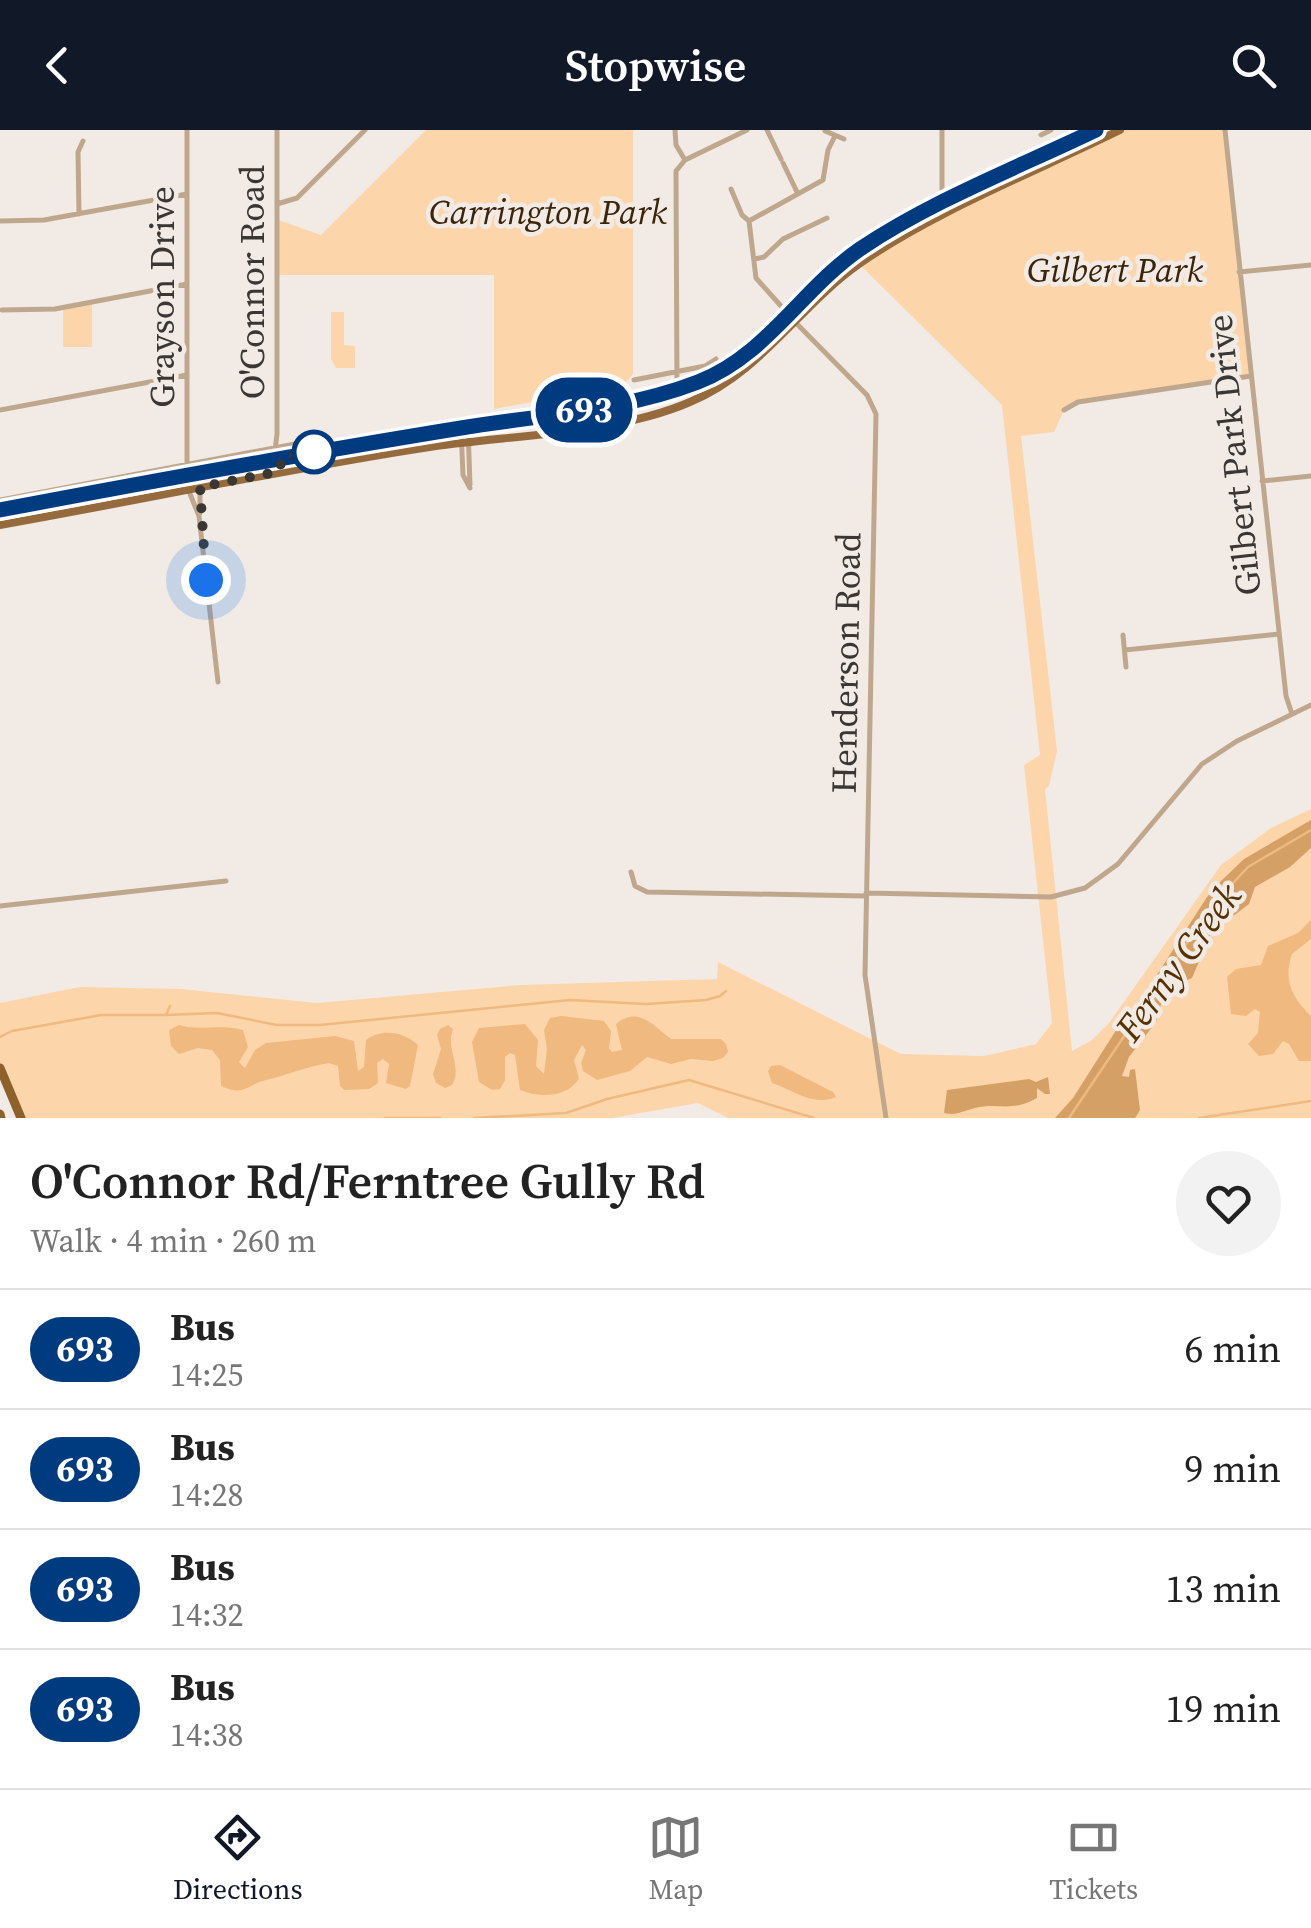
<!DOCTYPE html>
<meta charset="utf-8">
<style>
:root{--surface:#fff;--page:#f2f2f2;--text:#222;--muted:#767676;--line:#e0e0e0;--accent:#111827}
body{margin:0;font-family:"Source Serif 4",serif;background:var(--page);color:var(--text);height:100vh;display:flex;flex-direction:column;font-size:38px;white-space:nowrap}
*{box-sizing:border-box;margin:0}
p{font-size:32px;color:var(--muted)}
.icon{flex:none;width:55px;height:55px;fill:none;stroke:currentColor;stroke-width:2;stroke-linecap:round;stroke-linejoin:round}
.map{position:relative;height:988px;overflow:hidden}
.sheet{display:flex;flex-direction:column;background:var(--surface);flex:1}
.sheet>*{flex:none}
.badge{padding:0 20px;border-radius:32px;font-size:35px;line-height:65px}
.you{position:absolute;width:50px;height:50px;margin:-25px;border:8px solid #fff;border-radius:50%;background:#1a73e8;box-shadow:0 0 0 15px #1a73e833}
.map>.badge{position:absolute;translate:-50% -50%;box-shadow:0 0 0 5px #fff}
.round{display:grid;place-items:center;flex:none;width:105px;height:105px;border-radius:52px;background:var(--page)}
.headline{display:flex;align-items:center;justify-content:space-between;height:170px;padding:0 30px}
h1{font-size:48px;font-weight:600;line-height:75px}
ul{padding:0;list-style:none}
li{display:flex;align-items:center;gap:30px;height:120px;padding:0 30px;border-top:2px solid var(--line)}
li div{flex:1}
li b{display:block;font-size:38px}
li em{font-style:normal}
li .badge{min-width:110px;font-weight:700;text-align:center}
header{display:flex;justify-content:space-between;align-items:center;height:130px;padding:0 30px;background:var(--accent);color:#fff;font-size:45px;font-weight:600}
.tab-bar{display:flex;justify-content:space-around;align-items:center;height:140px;border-top:2px solid var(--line);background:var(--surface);font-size:28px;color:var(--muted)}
.tab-bar a{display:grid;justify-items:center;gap:5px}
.tab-bar .active{color:var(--accent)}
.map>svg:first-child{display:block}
.green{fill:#fdd5ab}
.forest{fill:#d4a066}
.water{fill:#efb97f}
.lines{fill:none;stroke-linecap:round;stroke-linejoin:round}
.stream{stroke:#efb97f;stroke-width:2.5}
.minor{stroke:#bfa78e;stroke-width:5}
.primary{stroke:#956b3d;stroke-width:8}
.trunk{stroke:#8e602a;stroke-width:9}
.line-casing{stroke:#fff;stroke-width:22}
.line{stroke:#003b80;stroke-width:15}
.walk{stroke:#393633;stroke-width:10;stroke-dasharray:0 18}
.stop-dot{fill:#fff;stroke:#003b80;stroke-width:5}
.labels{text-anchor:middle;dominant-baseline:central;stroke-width:9;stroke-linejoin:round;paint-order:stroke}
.park-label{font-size:35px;font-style:italic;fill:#3a240a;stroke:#f2ebe5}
.street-label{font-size:35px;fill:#393633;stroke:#f2ebe5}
.water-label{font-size:38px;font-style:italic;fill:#553202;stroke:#f2ebe5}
</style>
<header><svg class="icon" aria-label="back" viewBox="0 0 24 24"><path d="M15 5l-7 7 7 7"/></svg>Stopwise<svg class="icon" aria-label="search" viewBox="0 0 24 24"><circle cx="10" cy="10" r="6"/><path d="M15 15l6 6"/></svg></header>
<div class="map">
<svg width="1311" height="988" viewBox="0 0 1311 988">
<rect width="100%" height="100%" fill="#f2ebe5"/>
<!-- green -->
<path class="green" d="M426,0H633V244L623,255L494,279V145H277L276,89L321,105Z
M1120,0H1225L1251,246L1078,272L1064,280L1054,302L1021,306L1057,621L1049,656L1045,659L1072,921L1092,910L1109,893L1221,735L1271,698L1311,679V988H728L698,973L612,988H21L0,938V873L79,857L181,859L317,873L520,855L717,849L718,832L901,924L984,926L1036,914L1052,893L1024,635L1040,625L1002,275L859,134L951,83Z
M92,172V217H63V178Z
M331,182H344V215L355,216V238H336L331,229Z"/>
<!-- forest -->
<path class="forest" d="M1311,690V718L1290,737L1255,757L1249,774L1224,793L1215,794L1192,848L1165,860L1156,892L1129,927L1122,946L1129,947L1130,940L1135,939L1140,980L1135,988H1055L1073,968L1120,894L1135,879L1207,767L1221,751L1244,729Z
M1048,947L1050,964H1045L1037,958V968C1010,983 999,972 975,978C962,981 957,986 944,983L947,960L1029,949L1036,952Z"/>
<!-- water -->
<path class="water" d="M1311,790V809L1292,824C1283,850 1292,868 1311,886V931H1299L1289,914L1283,911L1273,924L1259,926L1248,914L1258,903L1260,882L1255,879L1246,886L1231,884L1227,847L1236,839L1261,835L1268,816L1298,803Z
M561,886L604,891L611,901L609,918L612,922L622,920L616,894C638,875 654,896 671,909H721L726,914L728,922L723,928L713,931L691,929L671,934L647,927L630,941L597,950L583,941L581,933L586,920L582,915L574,930L579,949C566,968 540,968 520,960L515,925L510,923L505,927V950L500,959L492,960L479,952L472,912L479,898L525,894L538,910L536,936L544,944L547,919L544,900L550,888Z
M179,895C196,901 221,894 243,900L248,917L239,932L245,938L255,920L266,913L335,906L354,911L358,941L364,937L366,910C382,898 404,902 418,915L410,956L406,959L386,953L389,934L383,929L377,933L378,953L369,959L344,960L340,956L338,936L329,933C308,936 287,945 266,950C246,955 245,967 221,956L220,930L212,920L198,918L179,924L171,916L169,900Z
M448,895L453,899C445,919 463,937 452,955L445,958L436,953L433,944L441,919L437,905L440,899Z
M780,935L833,962L836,967C812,977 794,960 772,953L768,941L771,936Z"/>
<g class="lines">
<!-- stream -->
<path class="stream" d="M166,885L217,883L277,895H320L570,870L646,874L706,870L720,866L726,861
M0,907L12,901L101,885H166L170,876
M385,988H440
M474,988L566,983L607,969L689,950L814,988
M1069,988L1211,777L1248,737L1311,700
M1199,988L1311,971"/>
<!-- minor -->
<path class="minor" d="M277,0V304L274,329L277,341
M675,0L676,15L685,30
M767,0L781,29
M942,0V63L950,80
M1225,0L1286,566L1292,584
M825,1L844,9
M1041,5L1051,0
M783,33L798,64
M731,59L742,85L749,91
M277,74L297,68L365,0
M79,84L78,22L83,11
M0,91L44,90L187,64
M755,129L764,127L783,109L827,88
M1239,142L1311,135
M2,180L55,179L187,154
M789,185L756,148L749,91L823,50L828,20L835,6
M796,193L867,265L876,284L865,845L886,988
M634,250L705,236L716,229
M677,259L676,41L685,30L747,0
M0,280L187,245
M1064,280L1078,272L1251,246
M468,297L470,355
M461,298L463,345L470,358
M187,335V0
M1262,351L1311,346
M188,359L199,386L218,552
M0,370L321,309
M200,383V359
M1123,505L1126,537
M1125,520L1279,504
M631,742L635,756L647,762L866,766
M866,763L1051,767L1085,758L1118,734L1202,634L1237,611L1311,575
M0,776L226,751"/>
<!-- primary -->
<path class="primary" d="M0,381C153,350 307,324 461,298C540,285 623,281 698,252C766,226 802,159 860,119C932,70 1018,38 1096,0
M0,395C141,370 281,340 423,318C506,305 614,305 690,272C761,243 798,177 859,134C933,82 1037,41 1120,0"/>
<!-- trunk -->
<path class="trunk" d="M0,938L21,988
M0,984L1,988"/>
</g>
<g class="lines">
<defs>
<path id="line" d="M0,380C153,351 307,323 461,298C540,285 623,281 698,252C766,226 802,159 860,119C931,71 1019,37 1096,0"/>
</defs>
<!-- line casing -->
<use href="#line" class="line-casing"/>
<!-- line -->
<use href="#line" class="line"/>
<!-- walk -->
<path class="walk" d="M206,450L200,357L277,342L284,327L319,321L314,322"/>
</g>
<!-- markers -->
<circle class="stop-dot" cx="314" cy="322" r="20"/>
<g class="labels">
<!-- park labels -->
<g class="park-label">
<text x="548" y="82">Carrington Park</text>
<text x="1115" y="140">Gilbert Park</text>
</g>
<!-- street labels -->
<g class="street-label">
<text transform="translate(252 152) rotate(-90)">O'Connor Road</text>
<text transform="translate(162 167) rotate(-90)">Grayson Drive</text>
<text transform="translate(1234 325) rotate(-96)">Gilbert Park Drive</text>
<text transform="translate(846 533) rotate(-89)">Henderson Road</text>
</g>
<!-- water labels -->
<g class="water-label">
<text transform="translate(1178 832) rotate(-54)">Ferny Creek</text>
</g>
</g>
</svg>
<div class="you" style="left:206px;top:450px"></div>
<b class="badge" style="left:584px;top:280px;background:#003b80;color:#fff">693</b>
</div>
<section class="sheet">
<div class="headline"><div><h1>O'Connor Rd/Ferntree Gully Rd</h1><p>Walk · 4 min · 260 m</p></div><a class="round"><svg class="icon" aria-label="heart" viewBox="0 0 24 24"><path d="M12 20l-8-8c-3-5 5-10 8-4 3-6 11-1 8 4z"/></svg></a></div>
<ul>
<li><span class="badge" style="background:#003b80;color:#fff">693</span><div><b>Bus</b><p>14:25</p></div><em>6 min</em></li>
<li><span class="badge" style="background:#003b80;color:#fff">693</span><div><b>Bus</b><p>14:28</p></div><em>9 min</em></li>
<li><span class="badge" style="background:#003b80;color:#fff">693</span><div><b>Bus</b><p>14:32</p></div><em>13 min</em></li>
<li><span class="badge" style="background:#003b80;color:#fff">693</span><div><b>Bus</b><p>14:38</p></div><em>19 min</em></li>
</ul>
</section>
<nav class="tab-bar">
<a class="active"><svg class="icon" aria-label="directions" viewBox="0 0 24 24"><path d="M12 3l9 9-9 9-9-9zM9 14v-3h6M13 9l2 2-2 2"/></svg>Directions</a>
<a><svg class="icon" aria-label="map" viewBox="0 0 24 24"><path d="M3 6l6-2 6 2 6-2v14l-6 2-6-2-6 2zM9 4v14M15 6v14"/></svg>Map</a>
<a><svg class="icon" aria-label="tickets" viewBox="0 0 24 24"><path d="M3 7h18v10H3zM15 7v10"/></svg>Tickets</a>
</nav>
